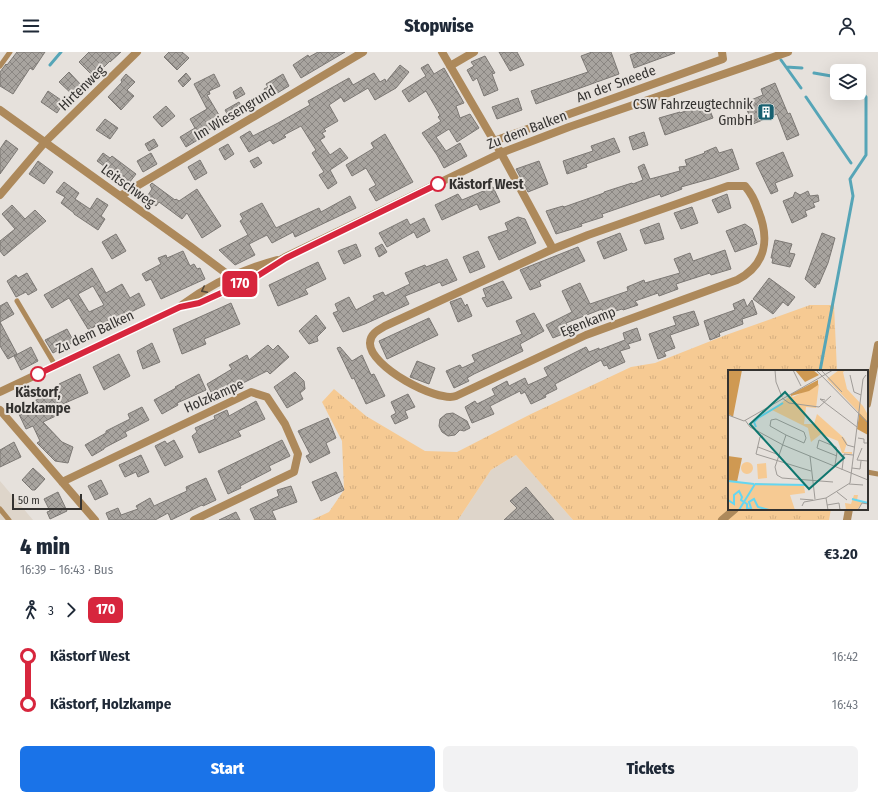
<!DOCTYPE html>
<meta charset="utf-8">
<style>
:root{--surface:#fff;--page:#f2f2f3;--text:#1f2937;--muted:#747a83;--accent:#1a73e8}
body{margin:0;font-family:"Fira Sans Condensed",sans-serif;background:var(--page);color:var(--text);height:100vh;display:flex;flex-direction:column;font-size:15px;white-space:nowrap}
*{box-sizing:border-box;margin:0}
p{font-size:13px;color:var(--muted)}
.icon{flex:none;width:22px;height:22px;fill:none;stroke:currentColor;stroke-width:2;stroke-linecap:round;stroke-linejoin:round}
.map{position:relative;height:468px;overflow:hidden}
.panel{display:flex;flex-direction:column;background:var(--surface);flex:1}
.panel>*{flex:none}
.badge{padding:0 8px;border-radius:6px;font-size:14px;line-height:26px}
.controls{position:absolute;left:830px;top:12px;display:grid;gap:8px}
.controls a{display:grid;place-items:center;width:36px;height:36px;border-radius:6px;background:var(--surface);box-shadow:0 4px 16px #0002;font-size:20px}
.scale{position:absolute;left:12px;bottom:10px;width:70px;box-sizing:border-box;padding-left:4px;border:2px solid #343230;border-top:0;font-size:11px;line-height:14px;white-space:nowrap;color:#343230;-webkit-text-stroke:3px #e6e1dc;paint-order:stroke}
.map>.badge{position:absolute;translate:-50% -50%;box-shadow:0 0 0 2px #fff}
.legs{display:flex;align-items:center;gap:6px;height:44px;padding:0 20px;font-size:13px}
.legs p{margin-inline-start:auto}
.overview{display:flex;align-items:center;justify-content:space-between;height:68px;padding:0 20px}
h1{font-size:22px;font-weight:800;line-height:30px}
.action{display:flex;gap:8px;margin-top:auto;padding:8px 20px}
.action a{flex:1;height:46px;border-radius:6px;background:var(--accent);color:#fff;font-size:16px;font-weight:800;line-height:46px;text-align:center}
.action a+a{background:var(--page);color:var(--text)}
ul{padding:0 20px;list-style:none}
li{display:flex;align-items:center;gap:14px;height:48px;font-size:15px}
li i{display:grid;place-items:center;width:6px;height:100%;margin:0 5px;background:currentColor}
li i::after{content:'';width:10px;height:10px;margin:-5px;border:3px solid;border-radius:50%;background:var(--surface)}
li p{margin-inline-start:auto}
li:first-child i{background:linear-gradient(#0000 50%,currentColor 0)}
li:last-child i{background:linear-gradient(currentColor 50%,#0000 0)}
header{display:flex;justify-content:space-between;align-items:center;height:52px;padding:0 20px;background:var(--surface);font-size:18px;font-weight:800}
.map>svg:first-child{display:block}
.built{fill:#ded5ca}
.grass{fill:url(#grass-tufts)}
.lines{fill:none;stroke-linecap:round;stroke-linejoin:round}
.stream{stroke:#56a5b7;stroke-width:3}
.building{fill:url(#building-cross-hatch);stroke:#7c7874;fill-rule:evenodd}
.service{stroke:#ad895b;stroke-width:5}
.minor{stroke:#ad895b;stroke-width:8}
.tertiary{stroke:#ad895b;stroke-width:8}
.oneway{stroke:#52483b}
.line-1-casing{stroke:#fff;stroke-width:9}
.line-1{stroke:#d7263d;stroke-width:6}
.stop-1-dot{fill:#fff;stroke:#d7263d;stroke-width:2}
.labels{text-anchor:middle;dominant-baseline:central;stroke-width:4;stroke-linejoin:round;paint-order:stroke}
.street-label{font-size:14px;fill:#343230;stroke:#e6e1dc}
.poi-label{font-size:14px;fill:#343230;stroke:#e6e1dc;text-anchor:end}
.stop-label{font-size:14px;font-weight:bold;fill:#343230;stroke:#e6e1dc;text-anchor:start}
.inset-river{fill:none;stroke:#65d6f1;stroke-width:2}
.inset-road{fill:none;stroke:#9f9b97;stroke-width:1}
.view{fill:#0f766e;fill-opacity:0.15;stroke:#0f766e;stroke-width:2}
.inset-edge{fill:none;stroke:#343230;stroke-width:2}
</style>
<header><svg class="icon" aria-label="menu" viewBox="0 0 24 24"><path d="M4 6h16M4 12h16M4 18h16"/></svg>Stopwise<svg class="icon" aria-label="person" viewBox="0 0 24 24"><circle cx="12" cy="8" r="4"/><path d="M4 21q1-7 8-7t8 7"/></svg></header>
<div class="map">
<svg width="878" height="468" viewBox="0 0 878 468">
<defs>
<pattern id="grass-tufts" width="24" height="20" patternUnits="userSpaceOnUse"><rect width="24" height="20" fill="#f6ca93"/><path d="M3 7l-1-3M5 7V3M7 7l1-3M15 17l-1-3M17 17v-4M19 17l1-3" fill="none" stroke="#d4ae7f"/></pattern>
<pattern id="building-cross-hatch" width="8" height="8" patternUnits="userSpaceOnUse"><rect width="8" height="8" fill="#a8a49f"/><path d="M0 0l8 8M0 8l8-8" fill="none" stroke="#8a8682"/></pattern>
</defs>
<rect width="100%" height="100%" fill="#e6e1dc"/>
<!-- built -->
<path class="built" d="M516,403L573,468H458L491,418Z
M0,429L33,468H0Z"/>
<!-- grass -->
<path class="grass" d="M810,253H834L837,319H729V457H831L829,468H573L516,403L491,418L458,468H312L329,460L344,438L342,389L322,350L334,337L366,364L425,399L457,400L531,362L631,315L655,311L726,283Z"/>
<g class="lines">
<!-- stream -->
<path class="stream" d="M781,8L801,36
M50,13L61,0
M786,15L802,16
M814,21L837,25
M806,45L851,111
M820,319L853,144L850,127L866,103V45L859,37"/>
</g>
<!-- building -->
<path class="building" d="M17,0H45L33,18L30,16L13,42L0,34V20L6,12L7,13Z
M89,0H121L110,10V9L94,25L79,10Z
M169,0H182L189,6L177,18L164,5Z
M318,0H345L301,26L293,13L308,3L309,5Z
M499,0H517L524,13L510,19Z
M592,0H611L619,22L536,52L531,39L588,20L581,4Z
M639,0H674L675,1L634,16L630,3Z
M485,4L495,21L492,22L498,38L484,44L477,26L473,29L467,18L474,14L471,10Z
M428,12L434,22L444,16L464,51L456,54L460,66L470,62L479,76L457,90L449,77L436,85L446,99L460,91L467,104L444,116L437,103L422,81L441,69L438,65L440,63L426,39L409,50L402,39L426,24L421,16Z
M400,13L409,20L396,36L375,48L368,36L344,50L341,45L329,53L338,69L324,77L326,79L322,81L325,85L320,88L330,103L340,96L348,106L330,118L337,131L328,137L319,123L324,120L312,101L316,98L301,74L284,83L286,85L273,92L270,88L249,100L240,85L250,79L253,84L278,71L310,53L308,49L349,26L353,33L374,21L380,30L385,27L386,30Z
M69,20L83,35L74,44L59,30Z
M186,21L191,27L183,35L178,29Z
M126,22L135,30L127,38L134,44L121,58L108,45L122,30L121,28Z
M214,22L220,34L209,39L210,42L207,43L219,63L214,66L215,68L211,71L214,75L200,83L201,86L186,95L180,85L195,76L190,67L207,57L194,32Z
M283,22L289,34L269,46L264,37L268,35L266,32Z
M775,31L788,62L790,61L799,83L787,88L777,62L753,72L744,51L763,43L761,37Z
M241,35L245,42L236,47L233,40Z
M48,39L64,50L57,61L41,50Z
M518,46L522,58L497,67L492,55Z
M239,50L244,59L230,67L225,58Z
M707,51L713,66L665,83L659,66L680,60V61Z
M166,54L175,64L162,75L153,65Z
M105,67L118,76L110,87L96,78Z
M644,80L648,93L633,98L629,85Z
M385,82L413,130L376,149L369,137L376,133L366,116L352,124L346,113L374,96L371,91Z
M614,86L620,100L586,112L587,115L567,122L563,109L593,99L591,94Z
M154,87L158,94L149,99L145,92Z
M6,88L18,97L0,122V97Z
M228,92L234,102L225,108L219,97Z
M716,95L719,101L732,97L739,117L713,126L681,135L682,137L661,145L660,142L602,162L603,165L581,172L582,174L556,182L546,159L563,154L564,155L604,141V140L632,131L633,132L643,128L638,115L644,112L650,127L680,119L679,115L687,114L685,108L705,101L704,100Z
M783,100L793,124L775,131L778,139L771,142L756,111Z
M103,101L110,106L112,104L136,122L129,131L124,127L123,128L97,109Z
M151,101L157,112L143,120L137,109Z
M258,105L262,111L254,116L250,109Z
M200,108L207,121L195,128L188,115Z
M38,109L53,120L44,132L29,122Z
M539,109L548,132L528,140L516,117Z
M64,130L79,141L75,147L90,157L97,146L108,153L101,164L105,167L98,178L74,162V161L61,151L65,145L56,140Z
M152,131L175,148L176,147L179,149L197,137L221,174L202,186L187,161L182,167L159,150L156,154L146,146L152,137L150,133Z
M493,135L500,150L480,158L477,152L442,168L435,153L458,142L462,148Z
M808,139L810,144L818,143L819,149L813,151L815,155L805,159L807,164L792,171L783,149L793,145L795,140L800,143Z
M727,142L731,156L718,161L712,148Z
M350,144L356,156L295,185L293,180L272,191L267,183L249,192L255,203L235,213L219,198L248,183L240,169L243,167L240,162L262,151L276,176L319,156L321,160Z
M12,153L25,167L35,158L46,169L4,204L0,199V189L15,177L2,162Z
M692,155L698,171L681,177L674,161Z
M518,165L525,167L536,191L499,208L488,185L508,178L505,171Z
M424,166L430,179L417,186L414,180L387,195L379,181L407,167L410,173Z
M659,171L664,187L645,192L640,178Z
M745,172L752,177L757,192L735,200L726,179Z
M620,181L627,198L604,207L597,190Z
M822,181L835,186L828,211L819,232H817L815,236L805,227Z
M116,182L126,199L112,207L102,190Z
M775,188L792,192L789,201L795,202L790,215L772,211L773,206H771Z
M356,192L361,204L344,212L338,199Z
M382,192L387,200L379,205L375,196Z
M578,195L585,209L539,229L541,234L530,238L520,218Z
M725,198L731,217L711,223L710,221L676,232L678,237L659,244L658,241L635,249L638,253L623,258L622,257L604,263L602,257L566,271L570,279L553,286L546,273L572,260L562,239L580,231L590,252L628,239L627,235L644,228L645,231L680,221L674,207L690,201L693,209Z
M183,199L190,214L194,212L197,217L200,216L205,227L161,247L151,227L146,229L142,222L161,212L158,206L166,203L167,206Z
M478,199L485,215L470,221L463,205Z
M447,207L457,228L442,234L440,230L405,244L409,252L365,272L343,280L333,261L338,259L335,252L349,245L356,258L375,248L373,244L383,240L385,244L410,232L405,221L425,213L426,215Z
M318,210L326,227L305,237L308,242L278,254L269,233Z
M92,216L106,241L122,232L130,246L139,241L145,253L103,274L101,270L91,277H88L69,246L52,256L44,243ZM93,234L104,253L89,260L78,242Z
M27,221L37,238L28,243L26,240L16,245L7,229L16,223L18,226Z
M769,226L795,245L788,254L783,250L773,262L753,247Z
M503,229L512,246L487,255L482,246L486,245L483,237Z
M461,246L465,254L467,252L472,264L458,270L450,250Z
M744,247L747,255L752,248L757,262L742,267L743,272L719,281L720,284L710,288L704,269L735,258L733,252Z
M7,250L14,262L0,270L17,302L8,307L0,294V254Z
M231,251L240,272L204,287L206,292L182,302L173,277Z
M694,259L699,273L670,283L675,296L664,300L666,304L658,307L649,282L676,273L673,265Z
M534,261L544,279L520,292L523,299L474,322L467,326L469,329L454,336L446,319L460,313L462,316L475,310L472,303L522,282L516,269Z
M316,263L326,276L317,285L318,289L309,292L299,279Z
M429,266L438,283L387,307L379,289Z
M637,276L641,288L628,292L630,296L620,299L625,310L609,317L607,313L604,314L601,308L555,332L557,337L545,343L546,345L531,352L525,340L521,342L520,339L490,354L494,362L472,371L465,355L475,349L477,352L495,343L492,337L507,329L509,334L525,326L528,333L548,324L544,316L586,295L589,300L599,296V298L625,288L623,281Z
M67,277L74,290L53,301L45,288Z
M152,291L160,310L143,317L137,299Z
M268,293L273,298L278,293L289,305L270,322L267,319L231,337L232,338L214,346L207,332L232,317L229,313L247,303L249,308Z
M31,295L38,309L21,318L14,304Z
M340,295L352,309L362,303L371,323L374,322L385,344L366,352L354,326L352,327L337,296Z
M119,302L130,324L104,338L93,315Z
M417,309L435,316L429,332L410,325Z
M295,320L304,329L305,337L300,341L303,347L287,356L274,335Z
M80,322L88,341L56,355L60,362L43,370L62,390L73,395L68,411L55,409L37,391L40,389L33,374L26,377L17,358L61,335L59,332Z
M199,322L206,338L177,351L178,353L162,362L154,348L176,336L175,335Z
M408,342L415,355L405,359L408,366L395,372L391,364L396,361L391,350Z
M256,349L265,367L238,379L241,384L199,401L192,384L197,380L195,376L215,367L214,364L227,358L229,364Z
M142,355L149,368L125,380L127,384L104,396V397L92,404L85,393L106,381V379L130,367L128,362Z
M453,361L467,369L470,376L464,379L460,378L455,383L448,384L442,380L439,374L440,367L446,362Z
M328,366L336,386L326,391L330,401L310,411L306,404L310,402L298,379Z
M174,388L183,405L165,414L155,394L165,389L167,392Z
M282,388L290,404L269,414L271,418L240,434L241,436L228,442L218,419Z
M14,390L21,405L0,415V398Z
M141,403L149,420L138,425L136,420L125,425L119,413Z
M33,416L45,427L35,438H32L22,428Z
M336,420L344,438L321,449L312,430Z
M206,426L216,448L203,454L202,453L171,468L168,461L155,468H109L106,461L118,456L121,463L138,457L136,454L150,446L154,454L187,439L186,435Z
M101,428L108,442L95,448L88,434Z
M291,434L297,450L272,459L276,468H255L250,457L279,444L277,438Z
M526,435L554,468H504L517,456L510,449Z
M58,440L67,459L50,467L47,460L50,459L44,447Z
M236,460L240,468H219Z"/>
<g class="lines">
<!-- service -->
<path class="service" d="M0,14L10,0
M17,249L55,313
M867,420L878,422
M0,457L9,468"/>
<!-- minor -->
<path class="minor" d="M442,0L501,101L553,197L385,274C378,278 370,282 370,291C369,314 437,351 456,344L586,283L737,228C766,213 770,187 758,158C755,149 752,142 745,134H728L588,183L553,197
M450,14L474,0
M0,58L191,195L231,225L239,233
M494,89L723,7L722,0
M0,143L45,90L137,0
M120,144L363,0
M182,253C210,232 244,217 277,208
M0,340L180,255C218,247 253,226 285,205L501,101L569,75L788,0
M0,358L95,468
M62,430L251,340L267,345L285,372L298,402L294,420L194,468
M722,468L735,457"/>
<!-- tertiary -->
<path class="tertiary" d="M867,352L878,293
M847,468L849,457"/>
</g>
<!-- one-way arrows -->
<defs><path id="oneway-chevron" d="M-2-3.5L2.5 0L-2 3.5" fill="none" stroke-width="1.6" stroke-linecap="round" stroke-linejoin="round"/></defs>
<use class="oneway" href="#oneway-chevron" transform="translate(204 238) rotate(153)"/>
<g class="lines">
<defs>
<path id="line-1" d="M38,322L180,255L199,251L239,233L259,223L286,206L438,132"/>
</defs>
<!-- line-1 casing -->
<use href="#line-1" class="line-1-casing"/>
<!-- line-1 -->
<use href="#line-1" class="line-1"/>
</g>
<!-- icons -->
<defs>
<symbol id="building-square" viewBox="-11 -11 22 22"><rect x="-9" y="-9" width="18" height="18" rx="4" fill="#186070" stroke="#e6e1dc"/><path d="M-4-6H4V6H1V3H-1V6H-4ZM-2.5-4.3h1.7v1.8h-1.7ZM.8-4.3h1.7v1.8H.8ZM-2.5-1h1.7V.8h-1.7ZM.8-1h1.7V.8H.8Z" fill="#fff"/></symbol>
</defs>
<g fill-rule="evenodd">
<use href="#building-square" x="756" y="50" width="20" height="20"/>
</g>
<!-- markers -->
<g class="stop-1-dot">
<circle cx="438" cy="132" r="7"/>
<circle cx="38" cy="322" r="7"/>
</g>
<g class="labels">
<!-- street labels -->
<g class="street-label">
<text transform="translate(616 32) rotate(-20)">An der Sneede</text>
<text transform="translate(82 36) rotate(-44)">Hirtenweg</text>
<text transform="translate(235 61) rotate(-31)">Im Wiesengrund</text>
<text transform="translate(527 78) rotate(-21)">Zu dem Balken</text>
<text transform="translate(128 134) rotate(36)">Leitschweg</text>
<text transform="translate(588 270) rotate(-22)">Egenkamp</text>
<text transform="translate(95 280) rotate(-25)">Zu dem Balken</text>
<text transform="translate(214 344) rotate(-24)">Holzkampe</text>
</g>
<!-- poi labels -->
<g class="poi-label">
<text x="753" y="52">CSW Fahrzeugtechnik<tspan x="753" dy="16">GmbH</tspan></text>
</g>
<!-- stop labels -->
<g class="stop-label">
<text x="449" y="132">Kästorf West</text>
<text x="38" y="340" text-anchor="middle">Kästorf,<tspan x="38" dy="16">Holzkampe</tspan></text>
</g>
</g>
<!-- overview -->
<g transform="translate(728 318)">
<rect width="140" height="140" fill="#e6e1dc"/>
<path d="M91,14L88,38L78,37L76,54H86L89,44L116,68L119,73L116,82H124V84L114,83L110,71L93,64L83,72L80,58L44,40L63,25L65,27ZM0,112L76,115L77,123L62,125L67,140H0ZM126,125H130L129,130L140,134L134,133L129,140H118L117,133L123,134Z" fill="#f6ca93"/>
<path d="M0,0H14L5,47L0,44ZM67,0H85L91,5L77,12ZM90,10V15L81,21L63,26V24ZM132,39L140,49V65L129,59ZM0,86L14,88L9,112H0Z" fill="#cf9952"/>
<path d="M111,0H118L115,2L119,19L135,36L140,45V52L99,9ZM13 98a6 6 0 1 1 12 0a6 6 0 1 1-12 0ZM38,93L39,108L30,109L29,94Z" fill="#f6ca93"/>
<path class="inset-river" d="M28,57L26,52L30,48L55,33M0,111L26,114M27,114L78,115M124,129L140,133M0,130L6,134V125L11,121L14,127L13,130L19,134V139L23,138L21,132L26,129L30,137L41,140M11,140L27,114"/>
<path class="inset-road" d="M47,0L48,12L54,27M65,0L73,16M88,0L140,53M93,0L114,22M122,5L126,22L133,25M54,28L61,33L91,37L103,26M97,30L92,29L129,57M0,45L16,51L105,0M17,50L22,57L55,75L140,110M58,65L42,56L43,50L48,49L76,62L78,68L76,73L58,65L47,97L49,105L54,108L105,112M35,66L32,67L28,84L83,101M114,67L119,75L126,77M130,68L136,69V73H140M30,77L51,85M134,78L129,90L140,91M82,86L87,129M107,97V95L109,82V80L108,77L91,70L89,78L109,86M124,98L132,99L133,91M114,100L116,84L125,85M121,114L135,115M109,122L119,130M98,128L100,140M72,129L85,130M99,135L111,133L112,140M74,136L76,132L98,128L122,113L135,9L138,5M130,140L134,133L140,134"/>
<path class="view" d="M57,22L116,88L81,119L22,54Z"/>
<rect width="140" height="140" class="inset-edge"/>
</g>
</svg>
<div class="controls">
<a><svg class="icon" aria-label="layers" viewBox="0 0 24 24"><path d="M12 4l9 5-9 5-9-5zM3 14l9 5 9-5"/></svg></a>
</div>
<div class="scale">50 m</div>
<b class="badge" style="left:240px;top:232px;background:#d7263d;color:#fff">170</b>
</div>
<section class="panel">
<div class="overview"><div><h1>4 min</h1><p>16:39 – 16:43 · Bus</p></div><b>€3.20</b></div>
<div class="legs"><svg class="icon" aria-label="walk" viewBox="0 0 24 24"><circle cx="13" cy="4" r="2"/><path d="M13 8l-2 6 4 7M11 14l-3 7M7 12l3-4h3l4 4"/></svg>3<svg class="icon" aria-label="forward" viewBox="0 0 24 24"><path d="M9 5l7 7-7 7"/></svg><b class="badge" style="background:#d7263d;color:#fff">170</b></div>
<ul>
<li><i style="color:#d7263d"></i><b>Kästorf West</b><p>16:42</p></li>
<li><i style="color:#d7263d"></i><b>Kästorf, Holzkampe</b><p>16:43</p></li>
</ul>
<div class="action"><a>Start</a><a>Tickets</a></div>
</section>
